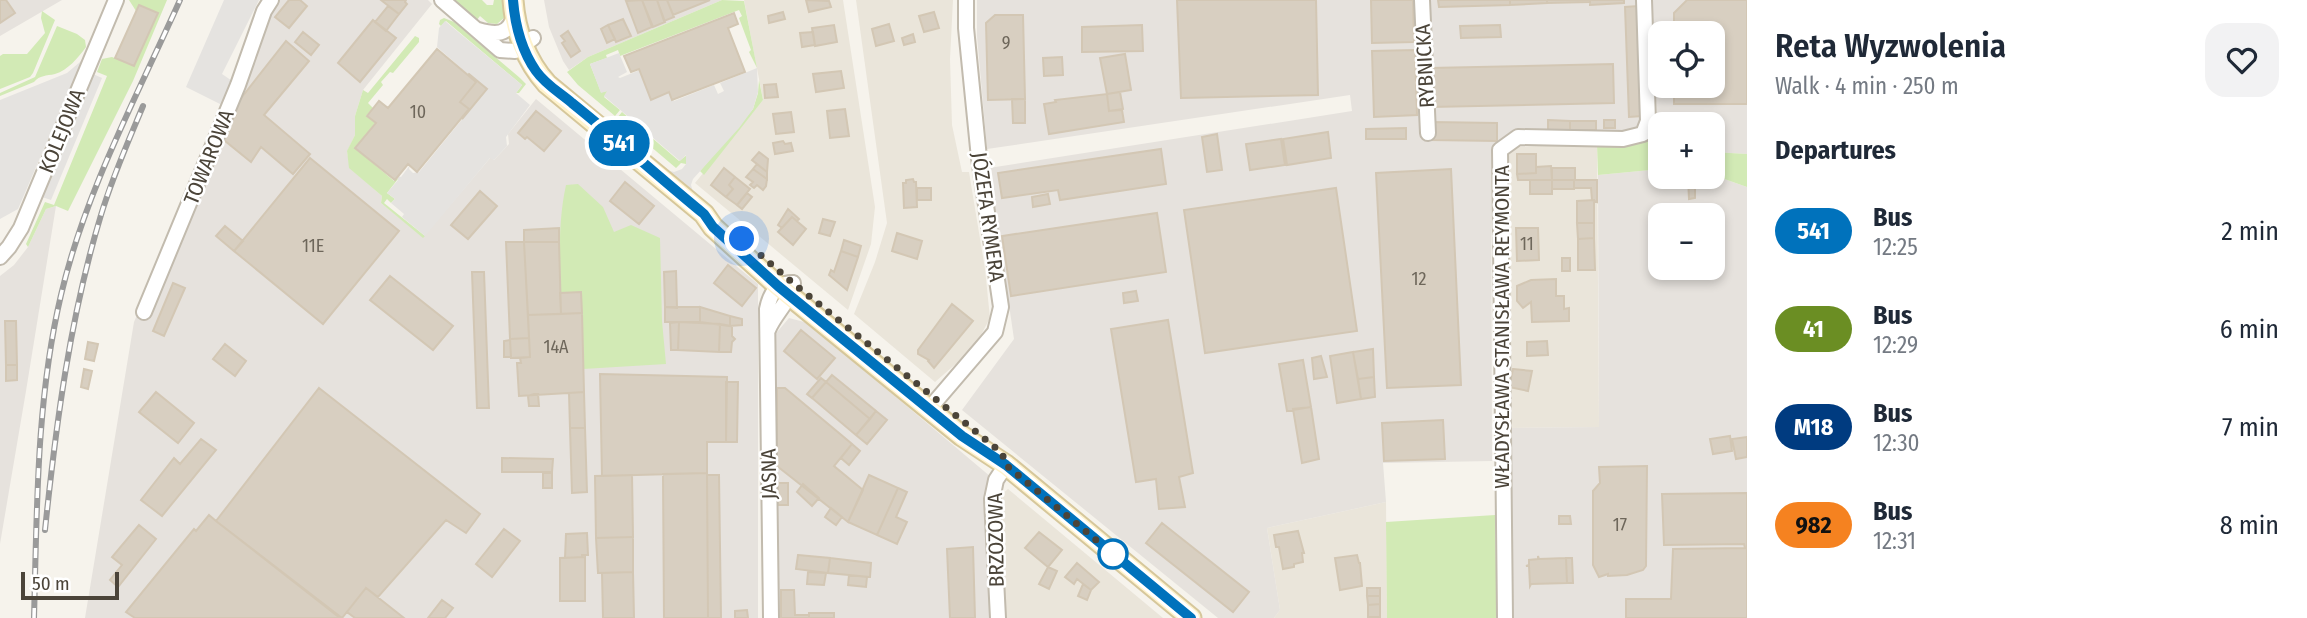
<!DOCTYPE html>
<meta charset="utf-8">
<style>
:root{--surface:#fff;--page:#f2f2f3;--text:#1f2937;--muted:#747a83}
body{margin:0;font-family:"Fira Sans Condensed",sans-serif;background:var(--page);color:var(--text);height:100vh;display:flex;flex-direction:column;font-size:26px;white-space:nowrap}
*{box-sizing:border-box;margin:0}
p{font-size:23px;color:var(--muted)}
.icon{flex:none;width:38px;height:38px;fill:none;stroke:currentColor;stroke-width:2;stroke-linecap:round;stroke-linejoin:round}
.map{position:relative;flex:1;overflow:hidden}
.details{display:flex;flex-direction:column;background:var(--surface);width:560px}
.details>*{flex:none}
.badge{padding:0 14px;border-radius:23px;font-size:24px;line-height:46px}
.controls{position:absolute;left:1648px;top:21px;display:grid;gap:14px}
.controls a{display:grid;place-items:center;width:77px;height:77px;border-radius:14px;background:var(--surface);box-shadow:0 4px 10px #0003;font-size:35px}
.scale{position:absolute;left:21px;bottom:18px;width:98px;box-sizing:border-box;padding-left:7px;border:4px solid #4b4439;border-top:0;font-size:19px;line-height:24px;white-space:nowrap;color:#4b4439;-webkit-text-stroke:5px #fff;paint-order:stroke}
.you{position:absolute;width:35px;height:35px;margin:-18px;border:5px solid #fff;border-radius:50%;background:#1a73e8;box-shadow:0 0 0 10px #1a73e833}
.map>.badge{position:absolute;translate:-50% -50%;box-shadow:0 0 0 4px #fff}
h2{padding:0 28px;font-size:26px;line-height:63px}
.round{display:grid;place-items:center;flex:none;width:74px;height:74px;border-radius:21px;background:var(--page)}
.summary{display:flex;align-items:center;justify-content:space-between;height:119px;padding:0 28px}
h1{font-size:33px;font-weight:600;line-height:52px}
ul{padding:0;list-style:none}
li{display:flex;align-items:center;gap:21px;height:98px;padding:0 28px}
li div{flex:1}
li b{display:block;font-size:26px}
li em{font-style:normal}
li .badge{min-width:77px;font-weight:700;text-align:center}
main{display:flex;flex:1;min-height:0}
.map>svg:first-child{display:block}
.residential{fill:#eae5da}
.industrial{fill:#e6e2dd;fill-rule:evenodd}
.green{fill:#d2eab5}
.parking{fill:#e5e3e0}
.building{fill:#d8cfc1;stroke:#d3c7b4;stroke-width:2}
.lines{fill:none;stroke-linecap:round;stroke-linejoin:round}
.street-casing{stroke:#c2bbae;stroke-width:18}
.secondary-casing{stroke:#d6c79b;stroke-width:23}
.street{stroke:#fff;stroke-width:14}
.secondary{stroke:#fff3cd;stroke-width:19}
.rail-casing{stroke:#9a9a9a;stroke-width:6}
.rail{stroke:#fff;stroke-width:3.5;stroke-dasharray:10;stroke-linecap:butt}
.line-casing{stroke:#fff;stroke-width:16}
.line{stroke:#0072bc;stroke-width:10}
.walk{stroke:#4b4439;stroke-width:7;stroke-dasharray:0 12.6}
.stop-dot{fill:#fff;stroke:#0072bc;stroke-width:3.5}
.labels{text-anchor:middle;dominant-baseline:central;stroke-width:5;stroke-linejoin:round;paint-order:stroke}
.number-label{font-size:18px;fill:#6e675b}
.street-label{font-size:21px;fill:#4b4439;stroke:#fff}
</style>
<main>
<div class="map">
<svg width="1747" height="618" viewBox="0 0 1747 618">
<rect width="100%" height="100%" fill="#f6f3ec"/>
<!-- residential -->
<path class="residential" d="M744,0H843L875,207L871,244L848,310L695,183L763,100Z
M856,0H953L950,59L952,125L962,172H969L985,269L990,318L974,348L935,382L854,314L875,262L887,223Z
M1597,144L1599,427L1509,428L1508,147Z
M1008,489L1163,618H1004L1001,495Z
M1386,502L1387,618H1274L1280,610L1267,528Z"/>
<!-- industrial -->
<path class="industrial" d="M0,0H62L0,36Z
M274,0H428L432,4L363,90L355,116V135L347,152L350,168L382,196L381,203L423,237L491,157L494,160L509,144L508,134L536,99L758,284V618H85L134,322Z
M544,0H722L588,57L569,70L563,61L549,27Z
M977,0H1637L1643,134L1518,133L1491,148L1492,461L1383,463L1386,502L1267,528L1280,610L1274,618H1218L962,410L1014,339L989,168L1352,111L1350,95L987,149L977,36Z
M1650,0H1747V154L1713,152V124H1661L1659,148ZM1661,33H1713V86H1661Z
M1661,169V177L1713,175L1747,187V618H1512L1509,428L1599,427L1598,175ZM1661,215H1713V268H1661Z
M56,206L26,391L0,544V276L14,265L28,247L46,209Z
M789,318L808,323L991,477L1001,495L1004,618H777L772,338Z"/>
<!-- green -->
<path class="green" d="M129,0H167L133,81L68,211L56,206L46,209L28,247L26,244L45,202L54,205L107,76L97,72L102,59L112,57L134,66L158,14L139,5L136,11Z
M454,0H482L487,5H493L494,0H504L505,17L497,24L488,23L480,16L477,20Z
M722,0L744,1L757,68L749,52L751,50L739,18L742,16L739,10L620,56L618,50L606,55L607,58L590,64L601,92L608,91L604,97L620,110L615,116L578,85L567,72L588,57Z
M42,11L55,20L33,73L30,77L0,89V56L3,54H27L45,33L41,18Z
M444,18L454,22L520,78L526,84L519,93H516L522,85L446,21L441,26L439,24L440,20Z
M57,26L77,34L85,40L86,47C78,58 68,70 55,74C46,76 40,75 34,82L0,96V93L35,77Z
M415,36L419,38V42L393,73L390,72L381,82L383,85L368,103L373,108L366,116L375,123L355,148L394,181L397,178L398,179L387,193L395,199L391,203L387,199L384,203L425,236L423,238L381,203L382,196L349,168L347,151L355,135V116L363,90L368,93Z
M759,80L763,100L704,175L700,171L753,109L758,93Z
M622,112L679,161L687,155L686,164L681,163L676,168L617,118Z
M1659,140L1661,169L1598,175L1597,144Z
M1713,152L1747,154V187L1713,175Z
M578,184L603,207L614,232L631,225L660,238L662,321L666,364L583,369L581,293H560C560,256 558,221 566,185Z
M1495,515L1497,618H1387L1386,522Z"/>
<!-- parking -->
<path class="parking" d="M224,0H259L222,74L238,85L228,108L186,87Z
M445,21L522,85L516,93L530,105L506,137L507,146L494,160L490,158L425,236L402,217L404,214L391,203L395,199L387,193L398,180V176L401,177L410,165L409,169L413,173L419,172L486,90L437,47L439,28Z
M89,50L71,93L67,95L18,209L0,219V100L67,73L80,62Z
M619,53L627,72L618,77L620,78L640,70L651,99L669,92L674,101L714,85L718,94L724,91L720,83L757,68L758,92L753,109L739,128L693,179L691,185L693,192L667,170L674,172L682,169L686,164V155L680,161L604,96L607,91L601,93L590,64Z
M93,74L102,78L51,200L42,197Z"/>
<!-- building -->
<path class="building" d="M0,0H6L15,13L0,23Z
M289,0H300L307,6L289,28L275,17Z
M381,0H406L405,2L407,4L399,14Z
M642,0H657L665,22L653,27Z
M642,0L652,27L638,33L626,1Z
M657,0H667L674,17L664,21Z
M667,0H710L673,15Z
M806,0L829,1L831,7L809,12Z
M1177,0H1316L1318,95L1181,98Z
M1371,0H1413L1414,42L1372,43Z
M1438,0H1510V5L1439,7Z
M1510,0H1547V3L1510,5Z
M1547,0H1590V2L1547,3Z
M1590,0H1624V3L1590,5Z
M1687,0H1747V104H1674V86H1713V33H1674V13Z
M139,5L158,13L134,66L115,58Z
M388,6L399,14L386,31L375,22Z
M1638,6L1642,116L1629,117L1625,7Z
M783,12L785,19L769,23L768,16Z
M934,12L939,28L924,32L919,16Z
M734,13L738,24L728,28L745,72L672,100L669,92L651,100L639,69L631,72L624,56Z
M995,15H1023L1025,99L988,100L986,23Z
M623,19L631,36L616,42L608,25Z
M373,20L396,38L360,82L338,63Z
M889,24L894,41L876,46L872,29Z
M608,25L615,39L607,43L601,29Z
M834,25L837,42L815,46L812,28Z
M1142,25L1143,51L1082,52V27Z
M1500,25L1501,37L1461,38L1460,26Z
M568,31L580,51L571,57L562,43L565,41L561,36Z
M303,32L319,45L311,55L295,42Z
M813,32L815,45L802,47L800,33Z
M913,34L915,42L904,45L902,38Z
M286,41L309,61L264,115L310,154L293,174L261,147L251,162L219,136L236,115L231,111Z
M437,49L476,82L460,102L469,109L417,172L408,164L395,180L355,148L376,123L367,116L379,101L388,108Z
M1415,50L1417,115L1374,117L1372,51Z
M1125,54L1131,90L1107,94L1100,58Z
M1062,57L1063,75L1044,76L1043,58Z
M1613,64L1614,103L1431,107L1430,68Z
M841,71L844,88L816,92L813,74Z
M469,74L487,89L462,119L469,109L460,102L476,82L468,75Z
M776,84L778,97L765,98L764,85Z
M1120,92L1123,109L1109,111L1107,94Z
M1107,94L1109,111L1122,110L1124,122L1049,134L1044,104L1056,102L1055,100Z
M1012,99H1025V123H1013Z
M845,109L849,136L830,138L827,111Z
M536,111L561,131L544,151L527,137L525,139L518,133Z
M791,112L794,132L776,134L773,114Z
M1548,120L1570,121V130H1548Z
M1604,120H1615V128H1604Z
M1570,121H1596V130H1570Z
M1431,122L1497,123V141L1431,140Z
M1406,128V139H1366V129Z
M1328,132L1331,158L1287,165L1283,139Z
M1217,134L1222,170L1207,172L1202,137Z
M1281,139L1285,165L1250,170L1246,144Z
M783,141L785,144L791,143L793,151L775,154L773,143Z
M1161,149L1166,184L1060,200L1058,190L1002,198L998,173Z
M759,152L768,159L767,172L752,160Z
M1517,154H1536V173L1517,174Z
M310,158L399,231L323,324L234,251Z
M757,164L767,172V179L753,169Z
M1551,166L1552,180H1518L1517,174L1536,173V167Z
M724,168L735,177L729,185L733,189L726,197L711,185Z
M1552,168H1575V180H1552Z
M753,169L767,179L766,186L763,190L757,185L754,188L750,185L753,182L746,177Z
M1451,169L1461,385L1387,388L1376,173Z
M735,177L750,189L737,205L726,197L733,189L729,185Z
M1688,177H1695V198L1689,199Z
M913,179L914,182H916L917,207L904,208L903,183H906V180Z
M1530,180H1552V194H1530Z
M1552,180H1574V189H1552Z
M1574,180H1597V202L1592,200L1591,188H1574Z
M625,182L654,206L639,224L610,201Z
M917,188H931V200H917Z
M1336,188L1357,331L1205,353L1184,210Z
M480,191L497,206L468,239L451,225Z
M747,193L752,197L742,209L737,205Z
M1048,194L1050,204L1033,207L1032,197Z
M1594,200V223H1577V201Z
M788,209L799,219L797,221L792,217L782,228L778,225Z
M1157,213L1166,272L1011,296L1002,236Z
M792,217L806,229L793,245L778,232Z
M823,219L835,222L830,236L819,233Z
M1577,223H1594V238L1578,239Z
M225,226L243,241L234,251L216,236Z
M559,228V242H524V230Z
M1516,228H1538L1539,260L1517,261Z
M897,233L922,241L917,259L892,251Z
M1594,238L1595,270H1578V239Z
M844,240L861,246L858,257L841,251Z
M506,242H524L529,338L510,339Z
M524,242H559L561,314L528,315Z
M841,251L858,257L847,290L829,275L831,270L834,272Z
M1562,258H1570V271H1562Z
M728,265L756,288L742,306L714,283Z
M676,271L677,308L665,307L664,272Z
M472,272H484L489,408H477Z
M390,276L453,326L433,350L370,300Z
M1556,279V296H1564V309L1569,308V321L1532,322L1531,302L1523,308L1517,301V286L1531,280Z
M173,283L185,288L164,336L153,331Z
M1136,291L1138,301L1124,303L1123,293Z
M581,292L582,313L561,314L560,293Z
M952,304L973,321L934,368L928,361L929,360L918,354V350Z
M665,307H700V322H665Z
M700,307L730,316V326L700,322Z
M582,313L584,392L519,396L517,363H521L520,358L530,357L528,315Z
M730,316L742,319V325L730,326Z
M1168,320L1193,473L1179,477L1185,507L1159,509L1156,479L1136,482L1111,329Z
M5,321H16L17,365H6Z
M679,322L678,350H671L670,323Z
M679,322L720,324L719,352L678,350Z
M720,324L732,326V336L735,339L732,342L731,352H719Z
M801,330L835,358L817,379L784,351Z
M529,338L530,357L511,358L510,339Z
M510,340L511,357H504V341Z
M1547,341L1548,355L1527,356V342Z
M88,342L98,344L94,361L85,359Z
M225,344L246,361L235,376L213,359Z
M1373,349L1374,377L1358,379L1353,352Z
M1353,352L1361,399L1337,403L1330,356Z
M1321,356L1327,377L1314,379L1312,358Z
M1303,360L1311,407L1287,411L1279,364Z
M6,365H17V380L6,381Z
M84,369L92,371L88,389L81,387Z
M1513,369L1532,371L1528,391L1509,387Z
M600,374L727,377L726,442H707V473L602,476Z
M832,375L876,411L870,419L826,382Z
M1374,377L1375,397L1361,399L1358,379Z
M821,378L826,382L812,398L807,394Z
M726,382H738L737,442H726Z
M826,382L870,419L856,435L812,398Z
M319,388L480,514L466,533L446,520L378,597L366,588L342,618L216,521Z
M777,388H785L852,444L834,466L863,490L848,522L777,466Z
M156,392L194,423L178,443L139,412Z
M584,392L585,428H570L569,393Z
M534,394H538L539,406H529L528,396Z
M1311,407L1319,459L1302,463L1293,409Z
M876,411L887,420L867,444L856,435Z
M1443,420L1445,459L1384,461L1382,423Z
M570,428H585L587,492L572,493Z
M1730,436L1732,451L1713,454L1710,439Z
M1747,437V457L1736,459L1732,439Z
M201,439L216,450L162,516L141,500L174,458L180,464Z
M852,444L860,451L849,465L841,458Z
M502,458L553,459L552,472H502Z
M1647,466L1646,566L1643,570L1627,575L1608,576V574L1599,577L1593,565V491L1600,483L1599,467Z
M543,473H552V488H543Z
M707,473L708,618H664L663,474Z
M632,475L633,537L596,538L595,476Z
M707,475H719L721,618H708Z
M869,475L898,488L877,535L848,522Z
M778,483H788V505H778Z
M803,484L819,498L812,506L797,492Z
M898,488L907,492L896,517L907,522L897,544L877,535Z
M1747,493V618H1626V599H1671L1673,549L1745,548L1744,544L1664,545L1662,494Z
M831,508L842,517L836,525L825,517Z
M209,515L216,521L340,618H135L126,612L194,529L196,531Z
M1559,516H1570L1571,524H1559Z
M1162,523L1249,592L1233,612L1146,543Z
M139,525L156,539L118,587L110,580L122,565L112,557Z
M504,529L520,541L492,577L476,564Z
M1298,531L1304,553H1302L1303,562L1294,564V567L1283,569L1279,547H1276L1274,535Z
M1039,532L1062,550L1048,567L1025,548Z
M587,533L588,555H582V557L565,558L566,534Z
M633,537V572L598,573L596,538Z
M973,547L975,618H950L947,549Z
M798,555L830,558L828,573L796,569Z
M1357,555L1359,563H1360L1362,586L1340,590L1335,558Z
M1538,556L1539,559L1566,558L1567,583L1531,584L1530,586L1529,566H1526L1529,565V560L1538,559Z
M585,557V601H560V558Z
M830,558L871,563L870,577L828,573Z
M1566,558H1572L1573,583H1567Z
M1077,563L1099,582L1091,590L1077,579L1074,584L1065,577Z
M1048,567L1057,571L1049,589L1039,584Z
M633,572L634,618H603L602,573Z
M808,572L826,573L824,585L807,584Z
M849,575L867,577L866,587L848,585Z
M1083,584L1091,590L1087,600L1078,596Z
M366,588L404,618H355L347,612Z
M1367,588H1380V596H1367Z
M781,590H794L795,615H809V618H781Z
M1367,596H1380V604L1368,605Z
M442,600L453,608L445,618H428Z
M1380,604V617H1368V605Z
M747,610L748,618H735V611Z
M809,613H834V618H809Z"/>
<g class="lines">
<defs>
<path id="street" d="M442,0L500,50L515,51L533,38
M1422,0L1428,133
M478,30C495,35 509,36 514,16
M0,257L9,247L21,228L116,0
M144,312L238,85L264,11L271,0
M768,330C775,313 790,302 793,283C776,283 770,294 767,309L771,618
M929,409L995,332L1001,307L979,158L966,28V0
M998,618L992,499L996,480L1006,465
M1505,618L1500,150L1518,137L1623,139L1643,134L1648,121L1644,0"/>
<path id="secondary" d="M513,0C515,30 526,61 547,84L704,214L713,227L778,286L962,436L1006,465L1191,618"/>
</defs>
<!-- street casing -->
<use href="#street" class="street-casing"/>
<!-- secondary casing -->
<use href="#secondary" class="secondary-casing"/>
<!-- street -->
<use href="#street" class="street"/>
<!-- secondary -->
<use href="#secondary" class="secondary"/>
<defs>
<path id="rail" d="M45,530C56,424 70,317 101,215C112,178 128,142 143,106
M34,618C37,510 36,401 61,295C85,192 137,96 180,0"/>
</defs>
<!-- rail casing -->
<use href="#rail" class="rail-casing"/>
<!-- rail -->
<use href="#rail" class="rail"/>
</g>
<g class="lines">
<defs>
<path id="line" d="M513,0C515,24 522,51 536,71C546,85 559,92 572,103C617,139 660,178 704,214L713,227L778,286L962,436L1006,465L1191,618"/>
</defs>
<!-- line casing -->
<use href="#line" class="line-casing"/>
<!-- line -->
<use href="#line" class="line"/>
<!-- walk -->
<path class="walk" d="M742,239L793,283L1002,453L1006,465L1113,554"/>
</g>
<!-- markers -->
<circle class="stop-dot" cx="1113" cy="554" r="14"/>
<g class="labels">
<!-- number labels -->
<g class="number-label">
<text x="1006" y="43">9</text>
<text x="418" y="112">10</text>
<text x="1527" y="244">11</text>
<text x="313" y="246">11E</text>
<text x="1419" y="279">12</text>
<text x="556" y="347">14A</text>
<text x="1620" y="525">17</text>
</g>
<!-- street labels -->
<g class="street-label">
<text transform="translate(1425 66) rotate(-93)">RYBNICKA</text>
<text transform="translate(62 131) rotate(-68)">KOLEJOWA</text>
<text transform="translate(209 157) rotate(-68)">TOWAROWA</text>
<text transform="translate(988 217) rotate(82)">JÓZEFA RYMERA</text>
<text transform="translate(1502 327) rotate(-90)">WŁADYSŁAWA STANISŁAWA REYMONTA</text>
<text transform="translate(769 474) rotate(-91)">JASNA</text>
<text transform="translate(996 540) rotate(-91)">BRZOZOWA</text>
</g>
</g>
</svg>
<div class="controls">
<a><svg class="icon" aria-label="locate" viewBox="0 0 24 24"><circle cx="12" cy="12" r="6"/><path d="M12 2v4M12 18v4M2 12h4M18 12h4"/></svg></a>
<a>+</a>
<a>−</a>
</div>
<div class="scale">50 m</div>
<div class="you" style="left:742px;top:239px"></div>
<b class="badge" style="left:619px;top:143px;background:#0072bc;color:#fff">541</b>
</div>
<section class="details">
<div class="summary"><div><h1>Reta Wyzwolenia</h1><p>Walk · 4 min · 250 m</p></div><a class="round"><svg class="icon" aria-label="heart" viewBox="0 0 24 24"><path d="M12 20l-8-8c-3-5 5-10 8-4 3-6 11-1 8 4z"/></svg></a></div>
<h2>Departures</h2>
<ul>
<li><span class="badge" style="background:#0072bc;color:#fff">541</span><div><b>Bus</b><p>12:25</p></div><em>2 min</em></li>
<li><span class="badge" style="background:#6b8e23;color:#fff">41</span><div><b>Bus</b><p>12:29</p></div><em>6 min</em></li>
<li><span class="badge" style="background:#003b80;color:#fff">M18</span><div><b>Bus</b><p>12:30</p></div><em>7 min</em></li>
<li><span class="badge" style="background:#f58220;color:#111">982</span><div><b>Bus</b><p>12:31</p></div><em>8 min</em></li>
</ul>
</section>
</main>
